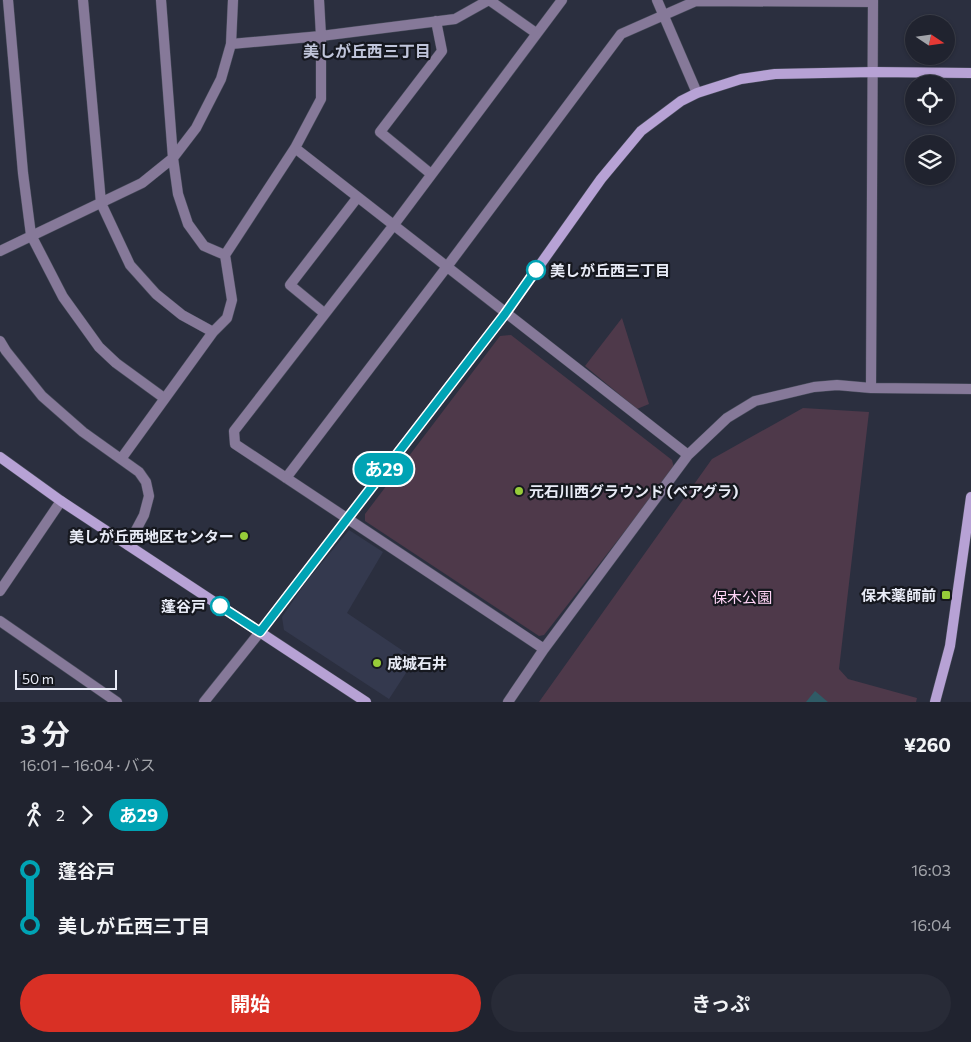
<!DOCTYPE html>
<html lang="ja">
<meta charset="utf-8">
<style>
:root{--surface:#20232f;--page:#282b37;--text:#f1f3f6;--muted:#a2a4aa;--line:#3d404b;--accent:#d93025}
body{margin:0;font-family:Commissioner,"Noto Sans JP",sans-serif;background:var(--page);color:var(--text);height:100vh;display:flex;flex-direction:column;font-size:19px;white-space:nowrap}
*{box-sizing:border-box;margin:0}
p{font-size:16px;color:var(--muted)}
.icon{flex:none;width:28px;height:28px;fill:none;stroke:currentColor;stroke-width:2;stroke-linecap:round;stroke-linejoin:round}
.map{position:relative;height:702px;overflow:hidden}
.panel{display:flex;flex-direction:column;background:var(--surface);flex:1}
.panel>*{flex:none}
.badge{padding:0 10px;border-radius:16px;font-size:18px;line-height:32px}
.needle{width:32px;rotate:103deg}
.controls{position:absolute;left:905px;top:15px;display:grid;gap:10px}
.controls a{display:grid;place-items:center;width:50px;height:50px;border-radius:50%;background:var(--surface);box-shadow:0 1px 4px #0004,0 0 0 1px var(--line);font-size:25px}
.scale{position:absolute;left:15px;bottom:12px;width:102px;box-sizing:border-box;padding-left:5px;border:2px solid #e8ebf6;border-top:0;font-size:14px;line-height:18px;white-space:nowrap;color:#e8ebf6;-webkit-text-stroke:4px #16181f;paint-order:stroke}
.map>.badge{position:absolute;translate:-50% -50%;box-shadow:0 0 0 2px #fff}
.legs{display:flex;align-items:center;gap:8px;height:55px;padding:0 20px;font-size:16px}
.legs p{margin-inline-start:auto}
.head{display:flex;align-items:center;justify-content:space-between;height:85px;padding:0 20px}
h1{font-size:28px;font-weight:700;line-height:38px}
.action{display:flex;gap:10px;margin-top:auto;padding:10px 20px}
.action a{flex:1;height:58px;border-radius:30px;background:var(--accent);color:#fff;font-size:20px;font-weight:700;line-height:58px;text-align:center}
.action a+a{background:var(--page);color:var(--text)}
ul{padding:0 20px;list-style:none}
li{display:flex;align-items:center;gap:18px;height:55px;font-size:19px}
li i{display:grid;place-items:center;width:8px;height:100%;margin:0 6px;background:currentColor}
li i::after{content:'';width:12px;height:12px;margin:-6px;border:4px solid;border-radius:50%;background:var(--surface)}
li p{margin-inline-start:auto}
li:first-child i{background:linear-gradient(#0000 50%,currentColor 0)}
li:last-child i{background:linear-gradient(currentColor 50%,#0000 0)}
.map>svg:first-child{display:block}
.built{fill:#34394e}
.green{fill:#4e394a}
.water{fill:#2f5b66}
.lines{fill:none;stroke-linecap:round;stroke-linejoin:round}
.street-casing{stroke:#494d5c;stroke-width:11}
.secondary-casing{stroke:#494d5c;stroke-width:11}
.street{stroke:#867999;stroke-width:10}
.secondary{stroke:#b7a2d5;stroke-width:10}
.line-1-casing{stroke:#fff;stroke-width:11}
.line-1{stroke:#00a3b4;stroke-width:8}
.stop-1-dot{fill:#fff;stroke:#00a3b4;stroke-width:2.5}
.poi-dot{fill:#97cc39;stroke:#16181f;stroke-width:2}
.labels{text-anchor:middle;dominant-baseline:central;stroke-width:4.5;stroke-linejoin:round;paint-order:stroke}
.stop-label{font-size:15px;font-weight:bold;fill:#e8ebf6;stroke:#16181f;text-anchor:start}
.poi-label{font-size:15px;font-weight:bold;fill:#e8ebf6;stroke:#16181f;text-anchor:start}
.park-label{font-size:15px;fill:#fed3f5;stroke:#16181f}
.neighbourhood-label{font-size:16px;font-weight:bold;fill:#c0c5da;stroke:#16181f}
</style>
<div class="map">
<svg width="971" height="702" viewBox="0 0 971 702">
<rect width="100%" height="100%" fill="#2b2f3f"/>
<!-- built -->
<path class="built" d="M349,530L383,552L347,613L415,659L389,699L284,630L282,617L306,582Z"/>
<!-- green -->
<path class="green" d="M622,318L649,404L637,409L585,366Z
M511,335L672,460L674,468L544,635L539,636L365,521V514L500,336Z
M803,408L869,412L839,669L848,679L917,698L916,702H539L712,459Z"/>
<!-- water -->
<path class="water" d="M815,691L828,702H806Z"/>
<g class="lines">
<defs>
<path id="street" d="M8,0L23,173L31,235L63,297L99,347L116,363L164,398
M83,0L101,203L130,265L156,294L182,315L213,332
M161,0L173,158L178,194L188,224L204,246L225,255
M489,0L536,33
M657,0L697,93
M231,44L321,36L455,19L489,0
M295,148L688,455
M431,174L380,132L442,51L436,21
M0,251L142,183L173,158L196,128L221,79L231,44L233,0
M324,313L290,285L357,198
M0,341L6,351L42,396L83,432L139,472L146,482L149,496L144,515L128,545
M871,388L873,0
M121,459L213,332L227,318L232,300L225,255L295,148L321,99V36L319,0
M286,478L446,268L621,34L696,1L873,2
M0,591L61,501
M0,621L117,702
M544,649L235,444L234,431L393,226L562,0
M204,702L260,632
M508,702L544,649L688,455L727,418L755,401L814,387L837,385L871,388L971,389"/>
<path id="secondary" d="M0,457L61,501L366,702
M260,632L505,314L601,179L641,131L681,101L697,93L741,79L775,74L873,72L971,73
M935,702L950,646L971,497"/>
</defs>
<!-- street casing -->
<use href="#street" class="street-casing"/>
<!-- secondary casing -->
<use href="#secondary" class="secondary-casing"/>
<!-- street -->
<use href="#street" class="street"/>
<!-- secondary -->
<use href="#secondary" class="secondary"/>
</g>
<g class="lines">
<defs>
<path id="line-1" d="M220,606L260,632L505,314L536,270"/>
</defs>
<!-- line-1 casing -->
<use href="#line-1" class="line-1-casing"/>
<!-- line-1 -->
<use href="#line-1" class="line-1"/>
</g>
<!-- markers -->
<g class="stop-1-dot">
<circle cx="536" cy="270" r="9"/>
<circle cx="220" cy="606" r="9"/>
</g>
<g class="poi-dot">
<circle cx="519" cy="491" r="5"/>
<circle cx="244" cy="536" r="5"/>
<rect x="941" y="590" width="10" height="10" rx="2.5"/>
<circle cx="377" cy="663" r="5"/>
</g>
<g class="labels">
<!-- stop labels -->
<g class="stop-label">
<text x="550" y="270">美しが丘西三丁目</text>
<text x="206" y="606" text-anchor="end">蓬谷戸</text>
</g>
<!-- poi labels -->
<g class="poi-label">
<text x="529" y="491">元石川西グラウンド (ベアグラ)</text>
<text x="234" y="536" text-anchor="end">美しが丘西地区センター</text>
<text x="936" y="595" text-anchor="end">保木薬師前</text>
<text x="387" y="663">成城石井</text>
</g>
<!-- park labels -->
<g class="park-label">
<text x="742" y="597">保木公園</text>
</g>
<!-- neighbourhood labels -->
<g class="neighbourhood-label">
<text x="367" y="50">美しが丘西三丁目</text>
</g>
</g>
</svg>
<div class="controls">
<a><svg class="needle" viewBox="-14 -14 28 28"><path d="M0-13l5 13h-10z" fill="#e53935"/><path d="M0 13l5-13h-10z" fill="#a2a4aa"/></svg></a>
<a><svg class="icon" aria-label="locate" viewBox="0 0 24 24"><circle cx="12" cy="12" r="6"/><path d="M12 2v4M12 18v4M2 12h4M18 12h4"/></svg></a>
<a><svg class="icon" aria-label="layers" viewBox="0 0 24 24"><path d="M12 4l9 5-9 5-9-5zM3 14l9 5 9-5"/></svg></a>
</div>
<div class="scale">50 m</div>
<b class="badge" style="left:384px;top:469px;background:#00a3b4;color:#fff">あ29</b>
</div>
<section class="panel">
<div class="head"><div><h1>3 分</h1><p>16:01 – 16:04 · バス</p></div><b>¥260</b></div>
<div class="legs"><svg class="icon" aria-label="walk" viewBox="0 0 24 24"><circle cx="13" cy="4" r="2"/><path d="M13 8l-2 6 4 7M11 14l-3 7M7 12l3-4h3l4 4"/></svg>2<svg class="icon" aria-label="forward" viewBox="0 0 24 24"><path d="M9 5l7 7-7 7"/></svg><b class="badge" style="background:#00a3b4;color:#fff">あ29</b></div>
<ul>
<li><i style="color:#00a3b4"></i><b>蓬谷戸</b><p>16:03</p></li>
<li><i style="color:#00a3b4"></i><b>美しが丘西三丁目</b><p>16:04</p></li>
</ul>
<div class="action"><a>開始</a><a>きっぷ</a></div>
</section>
